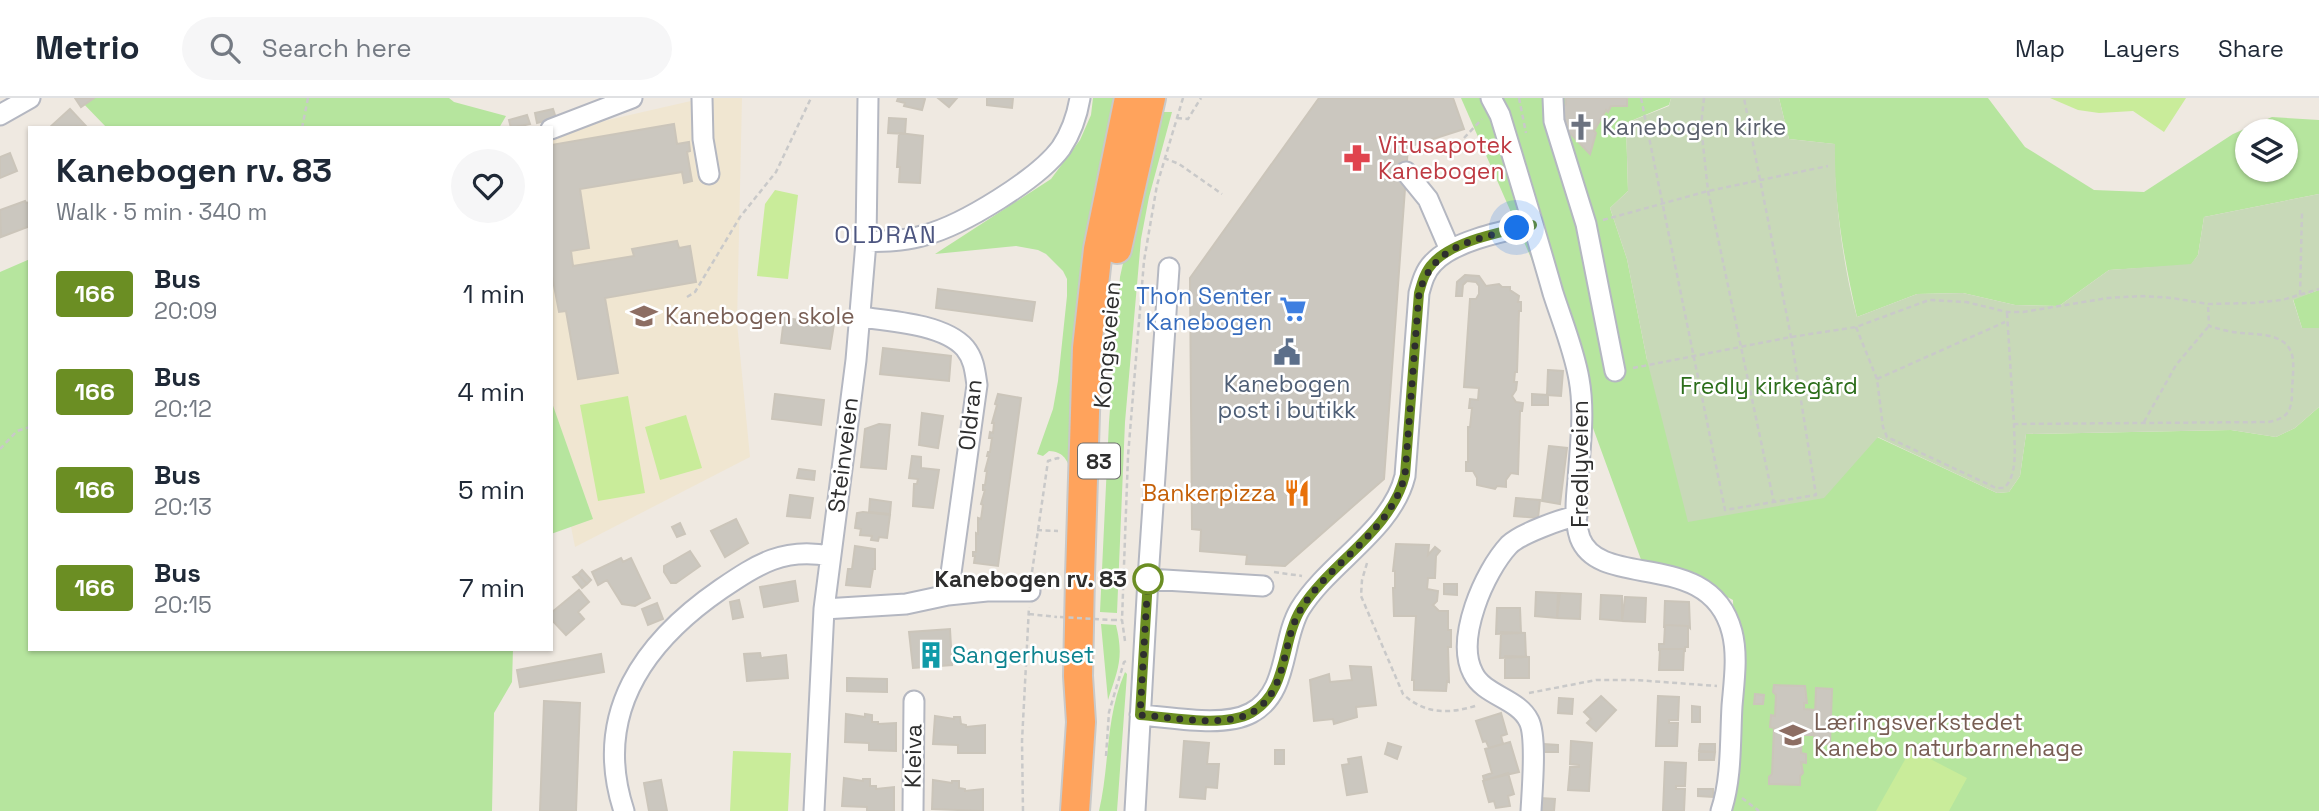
<!DOCTYPE html>
<meta charset="utf-8">
<style>
:root{--surface:#fff;--page:#f6f6f7;--text:#1f2937;--muted:#747a83;--line:#e0e1e3}
body{margin:0;font-family:"Space Grotesk",sans-serif;background:var(--page);color:var(--text);height:100vh;display:flex;flex-direction:column;font-size:26px;white-space:nowrap}
*{box-sizing:border-box;margin:0}
p{font-size:23px;color:var(--muted)}
.icon{flex:none;width:38px;height:38px;fill:none;stroke:currentColor;stroke-width:2;stroke-linecap:round;stroke-linejoin:round}
.map{position:relative;flex:1;overflow:hidden}
.drawer{position:absolute;left:28px;top:28px;width:525px;height:525px;display:flex;flex-direction:column;background:var(--surface);border-radius:0px;box-shadow:0 2px 5px #0004}
.drawer>*{flex:none}
.badge{padding:0 14px;border-radius:5px;font-size:24px;line-height:46px}
.fabs{position:absolute;left:2235px;top:21px;display:grid;gap:14px}
.fabs a{display:grid;place-items:center;width:63px;height:63px;border-radius:50%;background:var(--surface);box-shadow:0 2px 5px #0004;font-size:35px}
.you{position:absolute;width:35px;height:35px;margin:-18px;border:5px solid #fff;border-radius:50%;background:#1a73e8;box-shadow:0 0 0 10px #1a73e833}
.map>.badge{position:absolute;translate:-50% -50%;box-shadow:0 0 0 4px #fff}
.round{display:grid;place-items:center;flex:none;width:74px;height:74px;border-radius:37px;background:var(--page)}
.summary{display:flex;align-items:center;justify-content:space-between;height:119px;padding:0 28px}
h1{font-size:33px;font-weight:700;line-height:52px}
ul{padding:0;list-style:none}
li{display:flex;align-items:center;gap:21px;height:98px;padding:0 28px}
li div{flex:1}
li b{display:block;font-size:26px}
li em{font-style:normal}
li .badge{min-width:77px;font-weight:700;text-align:center}
header{display:flex;align-items:center;gap:42px;box-sizing:border-box;height:98px;padding:0 35px;background:var(--surface);border-bottom:2px solid var(--line)}
header strong{font-size:33px}
nav{display:flex;gap:38px;margin-inline-start:auto;font-size:24px}
.search{width:490px;height:63px;background:var(--page);display:flex;align-items:center;gap:18px;box-sizing:border-box;padding:0 24px;border-radius:38px;color:var(--muted);font-size:26px}
.map>svg:first-child{display:block}
.education{fill:#f0e6d1}
.green{fill:#b6e59e;fill-rule:evenodd}
.cemetery{fill:#c8d9b8}
.pitch{fill:#c9ec9a}
.building{fill:#cbc7bf;stroke:#cbc5ba;stroke-width:2}
.lines{fill:none;stroke-linecap:round;stroke-linejoin:round}
.minor-casing{stroke:#b4b7c1;stroke-width:23}
.highway-casing{stroke:#c9c9c9;stroke-width:32}
.path{stroke:#c9c9c9;stroke-width:2.5;stroke-dasharray:5 3.5;stroke-linecap:butt}
.minor{stroke:#fff;stroke-width:19}
.highway{stroke:#ffa35c;stroke-width:28}
.path-bridge{stroke:#c9c9c9;stroke-width:2.5;stroke-dasharray:5 3.5;stroke-linecap:butt}
.line-casing{stroke:#fff;stroke-width:16}
.line{stroke:#6b8e23;stroke-width:10}
.walk{stroke:#2e2e2e;stroke-width:7;stroke-dasharray:0 12.6}
.stop-dot{fill:#fff;stroke:#6b8e23;stroke-width:3.5}
.labels{text-anchor:middle;dominant-baseline:central;stroke-width:5;stroke-linejoin:round;paint-order:stroke}
.shield{fill:#fff;stroke:#6d6d6d;stroke-width:2}
.shield-label{font-size:21px;font-weight:bold;fill:#2e2e2e}
.worship-label{font-size:23px;fill:#5b616d;stroke:#fff;text-anchor:start}
.health-label{font-size:23px;fill:#be3a42;stroke:#fff;text-anchor:start}
.shop-label{font-size:23px;fill:#366cbe;stroke:#fff;text-anchor:end}
.education-label{font-size:23px;fill:#785e54;stroke:#fff;text-anchor:start}
.street-label{font-size:23px;fill:#2e2e2e;stroke:#fff}
.service-label{font-size:23px;fill:#4e5e75;stroke:#fff}
.park-label{font-size:23px;fill:#2c6e1b;stroke:#fff}
.food-label{font-size:23px;fill:#c56008;stroke:#fff;text-anchor:end}
.stop-label{font-size:23px;font-weight:bold;fill:#2e2e2e;stroke:#fff;text-anchor:end}
.culture-label{font-size:23px;fill:#0d838f;stroke:#fff;text-anchor:start}
.neighbourhood-label{font-size:24px;letter-spacing:2px;fill:#4d5680;stroke:#fff}
</style>
<header>
<strong>Metrio</strong>
<div class="search"><svg class="icon" aria-label="search" viewBox="0 0 24 24"><circle cx="10" cy="10" r="6"/><path d="M15 15l6 6"/></svg>Search here</div>
<nav><a>Map</a><a>Layers</a><a>Share</a></nav>
</header>
<div class="map">
<svg width="2319" height="713" viewBox="0 0 2319 713">
<rect width="100%" height="100%" fill="#efe9e1"/>
<!-- education -->
<path class="education" d="M704,0H742L737,225L750,359L575,449L551,326V35Z"/>
<!-- green -->
<path class="green" d="M78,0H449L454,4L506,18L499,30H107Z
M1093,0H1118L1071,372C1066,360 1063,354 1049,353L1043,358L1037,356L1053,311L1058,283L1067,198V181L1063,173L1046,156L1038,152L1016,148L935,156L1051,81L1080,42L1091,17Z
M1461,0H1671L1669,7L1626,25L1628,93L1610,110L1627,161L1647,262L1823,400L1877,339L1997,395L2009,394L2020,378L2026,336L2231,332L2276,339L2295,330L2319,309V713H1724L1738,688L1733,502L1669,469L1643,467L1531,160Z
M1779,0H1988L2025,49L2094,92L2144,94L2233,36L2272,19L2319,22V96L2204,119L2198,157L2191,167L2109,172L2059,208L2015,207L1963,195L1917,196L1857,219C1844,162 1834,104 1834,46L1789,41ZM2247,33H2286V72H2247Z
M1160,14H1172L1149,99L1141,141L1125,324L1117,515L1100,514L1109,324L1120,179L1137,101Z
M30,161V551H513L512,584L494,615L492,713H0V174Z
M2319,192V230H2302L2293,201Z
M551,302L593,421L551,436Z
M1101,526L1116,527C1124,560 1118,571 1108,602Z
M1125,574L1127,576L1117,713H1099C1110,666 1105,620 1125,574Z"/>
<!-- cemetery -->
<path class="cemetery" d="M1671,0H1779L1789,41L1835,46C1834,98 1843,169 1857,219L1917,196L1963,195L2015,207L2059,208L2109,172L2191,166L2198,157L2204,119L2319,96V192L2293,202L2302,230H2319V309L2295,330L2276,339L2231,332L2026,336L2020,378L2009,394L1997,395L1878,339L1824,400L1688,424L1647,262L1627,161L1610,110L1628,93L1626,25L1669,8Z"/>
<!-- pitch -->
<path class="pitch" d="M2050,0H2186L2164,34L2133,13L2099,15L2078,12Z
M775,92L798,97L788,181L757,178L765,106Z
M628,298L645,395L598,403L580,307Z
M686,317L702,370L660,382L645,329Z
M1911,651L1967,680L1949,713H1876Z
M733,653L791,655L788,713H730Z"/>
<!-- building -->
<path class="building" d="M75,0H94L81,9Z
M898,0H923L925,1L922,12L904,8L905,5L897,3Z
M938,0H957L949,9Z
M987,0H1013L1012,10L987,7Z
M1319,0H1453L1464,31L1408,49L1384,381L1285,468L1246,466L1247,457L1200,453L1201,432L1192,431L1190,180Z
M1566,0H1627V8H1611L1608,14L1606,12L1594,33L1596,35L1590,56L1565,30L1567,28L1561,22L1562,11L1566,6Z
M70,11L86,28L49,30Z
M553,11L556,20L537,25L535,15Z
M527,17L530,26L511,30L509,22Z
M889,20L906,21L905,36L888,35Z
M674,26L677,46L689,44L690,53L687,54L692,83L684,85L682,74L580,91L589,150L571,153L573,168L634,158L632,151L677,143L679,150L690,148L696,184L605,200L618,275L578,281L566,213L559,214L551,172V47Z
M899,35L923,38L920,85L899,84L900,69H897Z
M10,55L17,73L0,80V59Z
M25,103L26,105L30,104V128L1,139L0,112Z
M1465,177L1479,178L1486,188L1499,186L1502,189H1510V192L1519,198L1518,204H1521V213H1519L1517,274H1515L1514,284H1517L1516,292L1512,298L1516,304L1523,305L1522,313H1520L1518,376L1511,375L1506,382V389L1497,388L1495,391L1477,387V380L1473,373H1466V364H1468V329H1470L1472,310H1469L1470,301L1478,302L1479,290L1464,289L1470,201H1476L1479,196V188L1476,184L1467,183L1463,187L1462,198H1456L1457,184Z
M938,191L1035,204L1032,223L936,210Z
M784,220L834,226L830,251L781,245Z
M883,250L951,258L949,283L880,276Z
M1548,272L1563,273L1561,298L1547,297Z
M775,296L824,302L821,327L772,321Z
M998,296L1021,300L998,468L974,465L975,458H973V454H976V435L978,436V420L981,421L983,407L981,406L985,392H983V387H985L987,373H985L989,358H987L988,354H990L992,340H989L990,334L993,335L994,325H992L997,307L995,306Z
M1532,296L1548,297V307H1532Z
M922,315L943,318L938,350L919,347Z
M879,326L890,327L886,371L861,369L865,331Z
M1549,348L1567,350L1560,406L1542,403Z
M912,358L921,359V370L939,372L933,410L913,408L914,386H917L918,381L909,380Z
M799,371L815,373L814,382L797,380Z
M790,397L813,400L810,420L787,418Z
M1516,400L1540,402L1538,420L1514,418Z
M870,401L891,404L890,416L869,414Z
M863,414L890,417L887,440L879,439L878,443L871,442L872,438L860,437L861,431L855,430L857,415Z
M736,421L748,445L725,459L711,433Z
M680,425L685,436L677,439L672,429Z
M1396,446L1429,447L1428,457L1435,449L1440,453L1436,458L1435,480H1428L1427,491L1438,493L1437,503L1433,507L1439,513H1448V532H1451V549H1448L1449,584L1447,583L1446,593L1414,592V582H1412L1416,518H1394L1393,490H1395V473H1393Z
M855,448L875,451V471H873L870,489L846,487L848,471H852Z
M690,453L700,468L676,485H671L664,474V468Z
M621,460L623,464L631,460L650,500L635,508L622,506L607,482L598,487L592,474Z
M582,472L591,482L587,486L578,476Z
M578,476L587,486L582,490L573,479Z
M795,483L798,503L764,509L760,489Z
M1444,486H1457V497L1444,496Z
M579,492L589,504L578,514L584,521L566,537L551,521V515Z
M1536,494L1558,495L1557,520L1535,518Z
M1560,495L1581,496L1580,521L1557,520Z
M1601,497L1622,498V523L1600,521Z
M1625,499L1646,500L1645,524L1622,523Z
M739,502L743,519L733,521L730,504Z
M1665,503L1689,504L1690,530L1688,528L1665,527L1664,530Z
M657,505L663,521L648,527L642,511Z
M1497,510H1520L1521,535L1496,536Z
M1665,527L1688,528V549H1685V554L1684,551H1660L1659,553V546H1664Z
M950,531L952,567L913,570L909,534Z
M1501,534L1525,535L1526,559L1500,560Z
M1660,551H1684L1683,572H1659Z
M760,555L761,560L786,557L788,580L747,583L744,556Z
M601,556L604,574L520,589L517,572Z
M1505,558L1529,559V580H1505Z
M1350,568L1371,569L1376,607L1356,609L1357,619L1334,626L1333,621L1314,623L1310,582L1329,576L1330,584L1352,582Z
M847,580L887,581V594L847,593Z
M1774,587L1805,588L1807,605H1804V611L1815,612L1814,637H1802L1801,655L1806,656V665L1801,664L1803,675L1800,678V687L1769,686V679L1772,676L1774,630L1770,629L1771,617L1775,618L1776,597L1773,594Z
M1816,590L1832,591L1830,646H1814Z
M1755,596L1764,597L1763,606H1754Z
M1601,598L1616,612L1596,633L1587,625L1591,621L1584,614Z
M1658,598L1679,599L1678,622H1669V625H1678L1677,648H1656Z
M1559,600L1573,601L1572,616L1558,615Z
M544,603L580,605L576,713H540Z
M1692,608L1700,609V624H1692Z
M1501,615L1507,636L1501,638L1503,646L1489,650L1486,643L1483,644L1476,623Z
M846,616L865,619V616L872,617V624H878V626L896,625V653L869,652V645L845,644Z
M935,618L954,621V619H960L961,626L966,627V629L985,627V655H958V647L933,646Z
M1184,643L1209,645L1207,666H1219L1217,690L1206,689L1205,701L1180,699Z
M1571,643L1592,645L1589,693L1568,692L1570,669H1579V667L1570,666Z
M1510,644L1519,674L1484,682L1483,678L1492,675L1485,651Z
M1388,645L1401,649L1397,661L1385,656Z
M1543,646L1558,647V654H1543Z
M1700,646H1715V654L1699,653Z
M1275,652H1284V666H1275Z
M1699,654H1715L1714,662H1699Z
M1361,659L1367,694L1347,697L1342,667L1349,666L1348,661Z
M1665,664L1686,665L1685,688H1676V691H1685L1684,713H1663Z
M1508,675L1514,696L1508,698L1510,708L1496,710L1494,703L1489,704L1483,683Z
M844,680L863,683V681H870V688H876V691L894,689V713H867V709L842,708Z
M661,682L667,713H649L644,685Z
M933,682L952,685V683H959V690L965,691V693L983,691V713L932,711Z
M1698,691H1713V699L1698,698Z
M1540,700L1555,701L1554,713H1539Z"/>
<g class="lines">
<defs>
<path id="minor" d="M702,0L703,41L709,76
M1491,0L1500,17C1518,76 1536,135 1553,195C1562,223 1574,252 1579,281C1585,314 1580,349 1578,382C1576,400 1574,422 1580,440C1600,493 1710,449 1732,534C1738,557 1734,584 1732,608C1730,642 1732,680 1721,713
M1553,0L1554,23L1586,126L1615,273
M0,17L30,0
M551,31L632,0
M1406,74L1428,101L1450,152
M866,144C886,143 906,143 925,137C963,127 1038,81 1061,50C1071,35 1077,18 1080,0
M1169,170L1148,481L1263,488
M860,219C890,223 944,226 965,250C974,261 975,273 977,287L948,497
M824,511L906,506L948,497L987,493H1030
M1140,617C1171,619 1223,630 1251,615C1289,595 1281,543 1300,511C1329,464 1392,432 1405,378L1419,195C1422,184 1425,173 1433,165C1453,143 1504,133 1532,127
M624,713C592,616 644,544 721,491C758,466 784,449 830,458
M814,713L824,511L856,262L866,144L868,0
M913,713L914,603
M1135,713L1148,481
M1531,713C1532,693 1537,639 1529,623C1518,600 1484,598 1473,575C1455,541 1484,474 1509,447C1520,436 1561,421 1577,418"/>
<path id="highway" d="M1117,151L1151,0
M1075,713L1081,624L1078,578L1080,478L1087,250L1098,151L1129,0"/>
</defs>
<!-- minor casing -->
<use href="#minor" class="minor-casing"/>
<!-- highway casing -->
<use href="#highway" class="highway-casing"/>
<!-- path -->
<path class="path" d="M1519,0L1526,35
M1641,0L1725,412L1816,397L1791,239L1744,0
M1704,0L1701,28L1708,93L1774,405
M1177,20L1188,21L1201,0
M302,30L308,0
M1464,40L1482,21
M1164,60L1179,66L1222,96
M1603,122L1708,93L1828,68
M2300,197L2302,114
M687,199L695,194L740,119L776,74L811,0
M2007,215L2014,326L2268,324C2286,321 2292,314 2292,295C2292,285 2294,273 2293,262C2290,235 2261,237 2241,235C2230,234 2219,231 2209,228L2208,206
M1856,229L1877,281L1883,329L1887,339L1996,390H2004C2019,376 2014,346 2014,326
M1633,270L1791,239L1856,229L1929,202L1966,204L2007,214H2023L2108,200L2143,198L2172,200L2208,206L2252,205L2282,202L2319,191
M1877,281L2005,224
M2144,324L2176,267L2208,229
M0,351L17,333L30,329
M1037,432L1058,433
M1367,465L1362,482L1361,498L1403,596C1425,617 1451,616 1478,607
M1032,474L1048,363L1058,360L1061,363
M1274,474L1302,478
M1029,516L1057,519
M1112,522H1122
M1125,543L1122,522L1128,358L1144,163L1157,87L1183,0
M1529,595L1596,582H1635L1717,588
M1106,658L1109,614L1124,564L1126,563
M1742,700L1759,713
M1023,713L1022,643L1029,509"/>
<!-- minor -->
<use href="#minor" class="minor"/>
<!-- highway -->
<use href="#highway" class="highway"/>
<!-- path-bridge -->
<path class="path-bridge" d="M1060,519L1112,522"/>
</g>
<g class="lines">
<defs>
<path id="line" d="M1148,481L1140,617C1171,619 1223,630 1251,615C1289,594 1281,543 1301,511C1330,464 1391,434 1405,377L1419,195C1422,184 1425,173 1433,165C1453,143 1504,133 1532,127"/>
</defs>
<!-- line casing -->
<use href="#line" class="line-casing"/>
<!-- line -->
<use href="#line" class="line"/>
<!-- walk -->
<path class="walk" d="M1148,481L1140,617C1171,619 1223,630 1251,615C1289,594 1281,543 1301,511C1330,464 1391,434 1405,377L1419,195C1434,146 1473,143 1517,130"/>
</g>
<!-- icons -->
<defs>
<symbol id="church-bare" viewBox="-9 -9 18 18"><path d="M-1.2-6h2.4v3.5h3.3v2.4h-3.3V6h-2.4V-.1h-3.3v-2.4h3.3Z" fill="#6b7280" stroke="#fff" stroke-width="2.5" paint-order="stroke"/></symbol>
<symbol id="pharmacy-bare" viewBox="-9 -9 18 18"><path d="M-2-6h4v4h4v4h-4v4h-4v-4h-4v-4h4Z" fill="#e0444e" stroke="#fff" stroke-width="2.5" paint-order="stroke"/></symbol>
<symbol id="supermarket-bare" viewBox="-9 -9 18 18"><path d="M-6-5.5h2.5l.6 2H6L4.5 2H-2.5L-4.4-4H-6ZM-1.5 3.2a1.3 1.3 0 1 0 .1 0ZM3 3.2a1.3 1.3 0 1 0 .1 0Z" fill="#3f7fe0" stroke="#fff" stroke-width="2.5" paint-order="stroke"/></symbol>
<symbol id="school-bare" viewBox="-9 -9 18 18"><path d="M0-5L7-2L0 1L-7-2ZM-4 1L0 2.5L4 1V4Q0 6-4 4Z" fill="#8d6e63" stroke="#fff" stroke-width="2.5" paint-order="stroke"/></symbol>
<symbol id="civic-bare" viewBox="-9 -9 18 18"><path d="M-.6-6.5H3V-4.5H.6V-3L4-1V1h2V6H-6V1h2V-1L-.6-3ZM-1.2 2.5V6h2.4V2.5Z" fill="#5c6f8a" stroke="#fff" stroke-width="2.5" paint-order="stroke"/></symbol>
<symbol id="restaurant-bare" viewBox="-9 -9 18 18"><path d="M-5-6h1v4h1v-4h1v4h1v-4h1v5L-1.5 .5V6h-2V.5L-5-1ZM5-6V6H3V1.5H1.5Q1.5-4 5-6Z" fill="#e8710a" stroke="#fff" stroke-width="2.5" paint-order="stroke"/></symbol>
<symbol id="building-bare" viewBox="-9 -9 18 18"><path d="M-4-6H4V6H1V3H-1V6H-4ZM-2.5-4.3h1.7v1.8h-1.7ZM.8-4.3h1.7v1.8H.8ZM-2.5-1h1.7V.8h-1.7ZM.8-1h1.7V.8H.8Z" fill="#0f9aa8" stroke="#fff" stroke-width="2.5" paint-order="stroke"/></symbol>
</defs>
<g fill-rule="evenodd">
<use href="#church-bare" x="1562" y="10" width="38" height="38"/>
<use href="#pharmacy-bare" x="1338" y="41" width="38" height="38"/>
<use href="#supermarket-bare" x="1274" y="192" width="38" height="38"/>
<use href="#school-bare" x="625" y="199" width="38" height="38"/>
<use href="#civic-bare" x="1268" y="235" width="38" height="38"/>
<use href="#restaurant-bare" x="1278" y="376" width="38" height="38"/>
<use href="#building-bare" x="912" y="538" width="38" height="38"/>
<use href="#school-bare" x="1774" y="618" width="38" height="38"/>
</g>
<!-- markers -->
<circle class="stop-dot" cx="1148" cy="481" r="14"/>
<g class="labels">
<!-- shield labels -->
<rect class="shield" x="1078" y="345.5" width="42" height="35" rx="5"/>
<g class="shield-label">
<text x="1099" y="363">83</text>
</g>
<!-- worship labels -->
<g class="worship-label">
<text x="1602" y="29">Kanebogen kirke</text>
</g>
<!-- health labels -->
<g class="health-label">
<text x="1378" y="47">Vitusapotek<tspan x="1378" dy="26">Kanebogen</tspan></text>
</g>
<!-- shop labels -->
<g class="shop-label">
<text x="1272" y="198">Thon Senter<tspan x="1272" dy="26">Kanebogen</tspan></text>
</g>
<!-- education labels -->
<g class="education-label">
<text x="665" y="218">Kanebogen skole</text>
<text x="1814" y="624">Læringsverkstedet<tspan x="1814" dy="26">Kanebo naturbarnehage</tspan></text>
</g>
<!-- street labels -->
<g class="street-label">
<text transform="translate(1107 247) rotate(-85)">Kongsveien</text>
<text transform="translate(970 317) rotate(-84)">Oldran</text>
<text transform="translate(843 357) rotate(-83)">Steinveien</text>
<text transform="translate(1580 366) rotate(-90)">Fredlyveien</text>
<text transform="translate(913 658) rotate(-89)">Kleiva</text>
</g>
<!-- service labels -->
<g class="service-label">
<text x="1287" y="286">Kanebogen<tspan x="1287" dy="26">post i butikk</tspan></text>
</g>
<!-- park labels -->
<g class="park-label">
<text x="1769" y="288">Fredly kirkegård</text>
</g>
<!-- food labels -->
<g class="food-label">
<text x="1276" y="395">Bankerpizza</text>
</g>
<!-- stop labels -->
<g class="stop-label">
<text x="1127" y="481">Kanebogen rv. 83</text>
</g>
<!-- culture labels -->
<g class="culture-label">
<text x="952" y="557">Sangerhuset</text>
</g>
<!-- neighbourhood labels -->
<g class="neighbourhood-label">
<text x="886" y="136">OLDRAN</text>
</g>
</g>
</svg>
<div class="fabs">
<a><svg class="icon" aria-label="layers" viewBox="0 0 24 24"><path d="M12 4l9 5-9 5-9-5zM3 14l9 5 9-5"/></svg></a>
</div>
<div class="you" style="left:1517px;top:130px"></div>
<section class="drawer">
<div class="summary"><div><h1>Kanebogen rv. 83</h1><p>Walk · 5 min · 340 m</p></div><a class="round"><svg class="icon" aria-label="heart" viewBox="0 0 24 24"><path d="M12 20l-8-8c-3-5 5-10 8-4 3-6 11-1 8 4z"/></svg></a></div>
<ul>
<li><span class="badge" style="background:#6b8e23;color:#fff">166</span><div><b>Bus</b><p>20:09</p></div><em>1 min</em></li>
<li><span class="badge" style="background:#6b8e23;color:#fff">166</span><div><b>Bus</b><p>20:12</p></div><em>4 min</em></li>
<li><span class="badge" style="background:#6b8e23;color:#fff">166</span><div><b>Bus</b><p>20:13</p></div><em>5 min</em></li>
<li><span class="badge" style="background:#6b8e23;color:#fff">166</span><div><b>Bus</b><p>20:15</p></div><em>7 min</em></li>
</ul>
</section>
</div>
